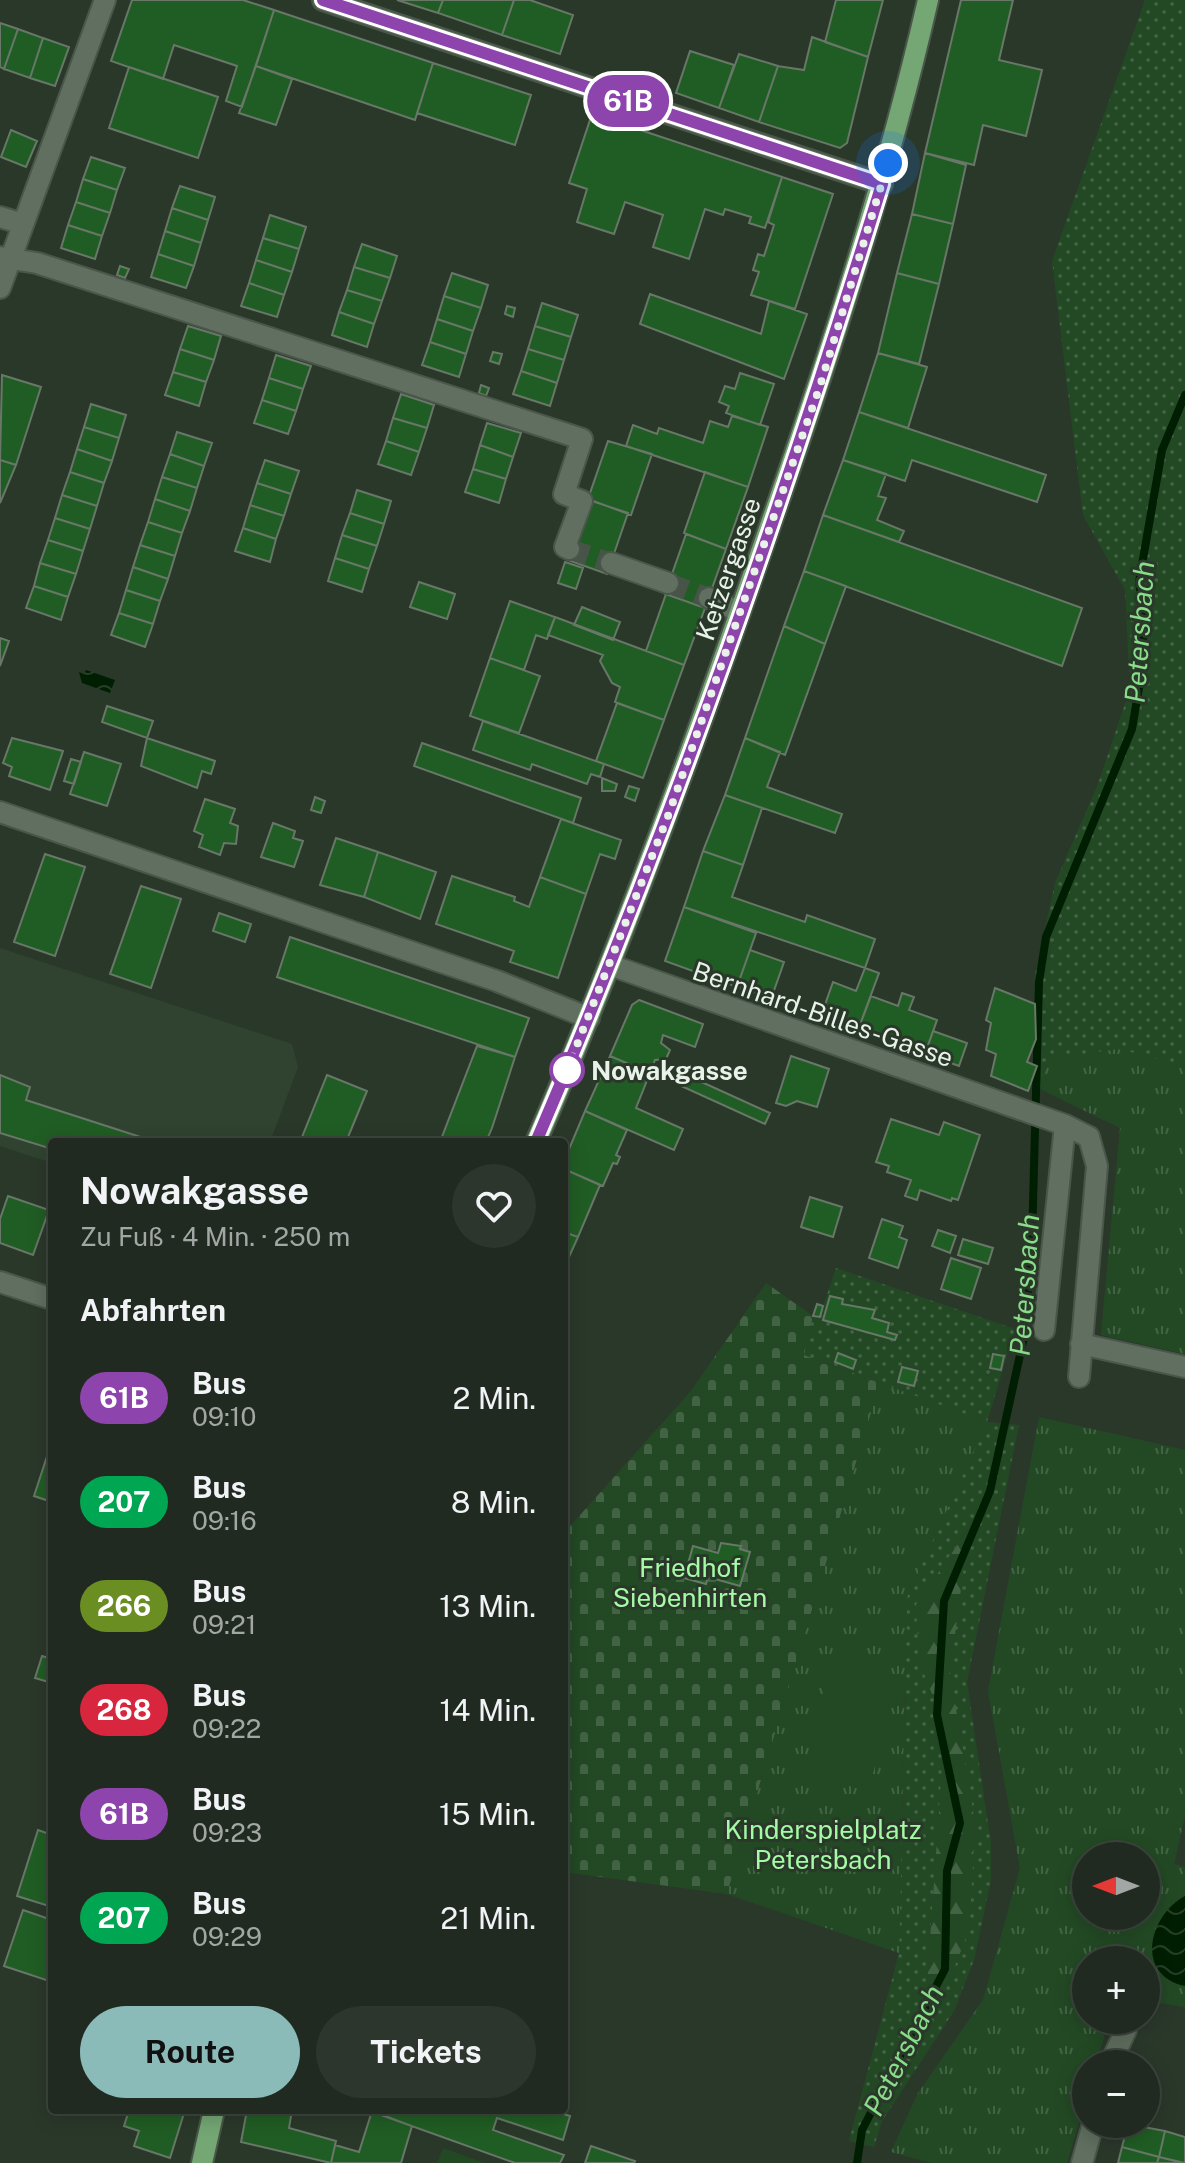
<!DOCTYPE html>
<html lang="de">
<meta charset="utf-8">
<style>
:root{--surface:#202a20;--page:#2d362d;--text:#f1f3f6;--muted:#a2a7a5;--line:#3d463e;--accent:#8bbbb9}
body{margin:0;font-family:"Public Sans",sans-serif;background:var(--page);color:var(--text);height:100vh;display:flex;flex-direction:column;font-size:30px;white-space:nowrap}
*{box-sizing:border-box;margin:0}
p{font-size:26px;color:var(--muted)}
.icon{flex:none;width:44px;height:44px;fill:none;stroke:currentColor;stroke-width:2;stroke-linecap:round;stroke-linejoin:round}
.map{position:relative;flex:1;overflow:hidden}
.drawer{position:absolute;left:48px;top:1138px;width:520px;height:976px;display:flex;flex-direction:column;background:var(--surface);border-radius:8px;box-shadow:0 4px 20px #0003,0 0 0 2px var(--line)}
.drawer>*{flex:none}
.badge{padding:0 16px;border-radius:26px;font-size:28px;line-height:52px}
.needle{width:52px;rotate:270deg}
.buttons{position:absolute;left:1072px;top:1842px;display:grid;gap:16px}
.buttons a{display:grid;place-items:center;width:88px;height:88px;border-radius:50%;background:var(--surface);box-shadow:0 4px 20px #0003,0 0 0 2px var(--line);font-size:40px}
.you{position:absolute;width:40px;height:40px;margin:-20px;border:6px solid #fff;border-radius:50%;background:#1a73e8;box-shadow:0 0 0 12px #1a73e833}
.map>.badge{position:absolute;translate:-50% -50%;box-shadow:0 0 0 4px #fff}
h2{padding:0 32px;font-size:30px;line-height:72px}
.round{display:grid;place-items:center;flex:none;width:84px;height:84px;border-radius:42px;background:var(--page)}
.head{display:flex;align-items:center;justify-content:space-between;height:136px;padding:0 32px}
h1{font-size:38px;font-weight:700;line-height:60px}
.primary-button{display:flex;gap:16px;margin-top:auto;padding:16px 32px}
.primary-button a{flex:1;height:92px;border-radius:48px;background:var(--accent);color:#111;font-size:32px;font-weight:700;line-height:92px;text-align:center}
.primary-button a+a{background:var(--page);color:var(--text)}
ul{padding:0;list-style:none}
li{display:flex;align-items:center;gap:24px;height:104px;padding:0 32px}
li div{flex:1}
li b{display:block;font-size:30px}
li em{font-style:normal}
li .badge{min-width:88px;font-weight:700;text-align:center}
.map>svg:first-child{display:block}
.built{fill:#304330}
.grass{fill:url(#grass-dots);fill-rule:evenodd}
.forest{fill:url(#forest-firs)}
.cemetery{fill:url(#cemetery-stones)}
.park{fill:url(#park-tufts);fill-rule:evenodd}
.pitch{fill:#234924}
.water{fill:url(#water-waves)}
.lines{fill:none;stroke-linecap:round;stroke-linejoin:round}
.stream{stroke:#001e02;stroke-width:8}
.building{fill:#205d24;stroke:#687768;stroke-width:2}
.minor-tunnel{stroke:#475447;stroke-width:20;stroke-dasharray:20 10;stroke-linecap:butt}
.minor-casing{stroke:#4a564a;stroke-width:24}
.major-casing{stroke:#4a564a;stroke-width:24}
.minor{stroke:#606f60;stroke-width:20}
.major{stroke:#74a774;stroke-width:20}
.line-casing{stroke:#fff;stroke-width:18}
.line{stroke:#8e44ad;stroke-width:12}
.walk{stroke:#e9f2e9;stroke-width:8;stroke-dasharray:0 14.4}
.stop-dot{fill:#fff;stroke:#8e44ad;stroke-width:4}
.labels{text-anchor:middle;dominant-baseline:central;stroke-width:6;stroke-linejoin:round;paint-order:stroke}
.street-label{font-size:26px;fill:#e9f2e9;stroke:#2a382a}
.stop-label{font-size:26px;font-weight:bold;fill:#e9f2e9;stroke:#2a382a;text-anchor:start}
.park-label{font-size:26px;fill:#a5faa6;stroke:#2a382a}
.water-label{font-size:28px;font-style:italic;fill:#89dc8a;stroke:#2a382a}
</style>
<div class="map">
<svg width="1185" height="2163" viewBox="0 0 1185 2163">
<defs>
<pattern id="grass-dots" width="8" height="8" patternUnits="userSpaceOnUse" patternTransform="scale(2)"><rect width="8" height="8" fill="#234924"/><path d="M2 2h.1M6 6h.1" fill="none" stroke="#436444" stroke-width="1.8" stroke-linecap="round"/></pattern>
<pattern id="forest-firs" width="22" height="20" patternUnits="userSpaceOnUse" patternTransform="scale(2)"><rect width="22" height="20" fill="#234924"/><path d="M5 1l3.5 6h-7zM16 11l3.5 6h-7z" fill="#436444"/></pattern>
<pattern id="cemetery-stones" width="16" height="16" patternUnits="userSpaceOnUse" patternTransform="scale(2)"><rect width="16" height="16" fill="#234924"/><path d="M2 7V4a2 2 0 0 1 4 0v3zM10 15v-3a2 2 0 0 1 4 0v3z" fill="#436444"/></pattern>
<pattern id="park-tufts" width="24" height="20" patternUnits="userSpaceOnUse" patternTransform="scale(2)"><rect width="24" height="20" fill="#234924"/><path d="M3 7l-1-3M5 7V3M7 7l1-3M15 17l-1-3M17 17v-4M19 17l1-3" fill="none" stroke="#436444"/></pattern>
<pattern id="water-waves" width="16" height="10" patternUnits="userSpaceOnUse" patternTransform="scale(2)"><rect width="16" height="10" fill="#001e02"/><path d="M0 5q4-4 8 0t8 0" fill="none" stroke="#253f27"/></pattern>
</defs>
<rect width="100%" height="100%" fill="#2a382a"/>
<!-- built -->
<path class="built" d="M0,948L292,1044L298,1067L270,1142H52V1163L0,1146Z"/>
<!-- grass -->
<path class="grass" d="M1145,0H1185V1066L1118,1049L1050,1059L1038,1088L1035,975L1055,883L1098,784L1130,689L1125,590L1083,515L1052,261Z
M836,1268L1015,1329L987,1422L1019,1425L967,1682L991,1844V1880L974,1960L954,2011L882,2121L874,2147L849,2141L899,1953L907,1597L986,1422L804,1355L813,1316L819,1318ZM968,1529L950,1672L975,1823L969,1930L927,1981L945,1727L916,1605Z"/>
<!-- forest -->
<path class="forest" d="M969,1528L950,1672L975,1823L969,1930L944,1994L927,1981L945,1727L919,1661L916,1605Z"/>
<!-- cemetery -->
<path class="cemetery" d="M766,1283L813,1316L804,1355L880,1383L727,1894L564,1872V1533L691,1391Z"/>
<!-- park -->
<path class="park" d="M1118,1049L1185,1066V1354L1101,1335L1120,1128L1038,1088L1049,1059Z
M880,1383L987,1422L907,1597L899,1953L727,1894Z
M1039,1417L1185,1450V1816L1174,1864L1185,1867V2007L1146,2001V1960H1086V2020H1109L1096,2064H1086V2099L1067,2163H932L891,2152L918,2093L983,2000L1020,1868L988,1691ZM1086,1856H1146V1916H1086Z"/>
<!-- pitch -->
<path class="pitch" d="M831,1661L896,1676L869,1791L804,1775Z
M443,2148L484,2163H437Z"/>
<!-- water -->
<path class="water" d="M86,670L115,680L110,693L82,683L79,672L84,674Z
M1185,1896V1986C1134,1975 1149,1915 1185,1896Z"/>
<g class="lines">
<!-- stream -->
<path class="stream" d="M857,2163L862,2130L945,1969L947,1871L960,1823L937,1715L944,1601L990,1491L1024,1337L1032,1241L1039,982L1046,937L1132,729L1143,664V608L1139,582L1162,450L1185,395"/>
</g>
<!-- building -->
<path class="building" d="M132,0H243L274,10L242,107L226,101L237,66L174,45L163,79L111,61Z
M397,0H443L438,13Z
M443,0H514L502,35L438,13Z
M514,0H530L573,15L560,54L502,35Z
M836,0H883L868,57L825,42Z
M961,0H1013L999,60L1042,70L1026,136L983,125L974,165L925,153Z
M274,10L433,63L415,120L256,66Z
M0,23L18,29L4,69L0,67Z
M18,29L43,38L30,78L4,69Z
M812,37L868,57L847,143L840,148L759,122L778,66L804,70Z
M43,38L69,47L55,86L30,78Z
M690,51L734,65L719,108L676,93Z
M739,54L778,66L759,122L719,108Z
M433,63L531,95L515,145L417,113Z
M256,66L292,79L276,125L239,113Z
M129,67L218,97L198,158L109,128Z
M592,114L782,177L765,228L749,223L751,217L725,209L723,215L705,209L689,259L653,247L663,215L625,202L614,234L577,222L587,189L569,183Z
M11,130L37,141L26,167L1,157Z
M925,153L966,165L953,224L912,214Z
M91,157L125,168L117,190L83,179Z
M782,177L833,194L795,309L751,295L759,272L753,270L758,254L764,256L774,225L768,222Z
M83,179L117,190L110,213L76,202Z
M180,186L215,197L208,220L172,208Z
M76,202L110,213L102,236L68,225Z
M172,208L208,220L201,243L165,231Z
M912,214L953,224L939,284L897,273Z
M270,215L306,227L299,249L263,238Z
M68,225L102,236L95,259L61,248Z
M165,231L201,243L194,266L158,254Z
M263,238L299,249L292,272L256,260Z
M362,244L397,256L390,278L354,267Z
M158,254L194,266L186,288L151,277Z
M256,260L292,272L284,295L249,283Z
M120,266L129,269L125,278L117,275Z
M354,267L390,278L382,301L347,290Z
M452,273L488,285L481,308L444,296Z
M897,273L939,284L919,364L878,353Z
M249,283L284,295L277,317L241,306Z
M347,290L382,301L374,324L339,312Z
M650,294L761,334L769,301L807,314L784,379L640,324Z
M444,296L481,308L473,331L437,319Z
M542,303L578,315L571,337L535,326Z
M507,306L515,308L513,317L505,314Z
M339,312L374,324L367,347L332,335Z
M437,319L473,331L466,354L430,342Z
M188,326L221,336L214,360L180,349Z
M535,326L571,337L564,360L528,349Z
M430,342L466,354L459,377L422,365Z
M180,349L214,360L206,382L173,372Z
M528,349L564,360L557,383L521,371Z
M493,352L502,354L499,364L490,361Z
M878,353L927,367L908,428L859,412Z
M276,355L311,366L303,389L269,378Z
M521,371L557,383L550,406L513,394Z
M173,372L206,382L199,406L165,395Z
M740,373L774,384L760,425L726,413L729,406L719,402L725,386L735,389Z
M2,375L41,387L16,465L0,460Z
M269,378L303,389L296,411L262,400Z
M481,385L489,388L486,396L479,393Z
M401,394L434,405L427,428L393,418Z
M262,400L296,411L288,434L254,423Z
M91,404L126,415L119,438L84,427Z
M859,412L1046,475L1037,502L912,460L905,481L843,460Z
M732,416L768,427L748,487L626,446L633,425L657,434L659,428L703,443L710,421L728,427Z
M393,418L427,428L419,452L386,441Z
M487,423L521,433L513,457L480,445Z
M84,427L119,438L112,461L77,449Z
M177,432L212,443L204,466L170,454Z
M386,441L419,452L411,475L378,464Z
M608,441L652,454L631,515L588,499Z
M480,445L513,457L506,479L473,469Z
M77,449L112,461L104,483L70,472Z
M170,454L204,466L197,488L162,477Z
M0,460L16,465L0,503Z
M265,460L299,471L291,494L257,483Z
M843,460L886,474L878,496L886,498L877,520L904,531L899,542L823,515Z
M473,469L506,479L499,503L465,492Z
M70,472L104,483L97,506L62,495Z
M705,472L748,487L726,549L684,533Z
M162,477L197,488L190,511L155,499Z
M257,483L291,494L284,516L250,505Z
M357,490L391,501L384,524L350,513Z
M62,495L97,506L90,529L55,518Z
M155,499L190,511L182,533L148,522Z
M586,499L628,513L607,574L565,559Z
M250,505L284,516L276,539L243,528Z
M350,513L384,524L377,546L342,535Z
M823,515L1082,608L1062,666L804,571Z
M55,518L90,529L83,551L48,540Z
M148,522L182,533L175,556L140,545Z
M243,528L276,539L270,562L235,551Z
M686,534L726,549L705,608L665,594Z
M342,535L377,546L369,569L335,558Z
M48,540L83,551L76,574L40,563Z
M140,545L175,556L168,579L133,567Z
M335,558L369,569L362,592L328,581Z
M565,562L583,568L576,589L558,583Z
M40,563L76,574L68,597L34,586Z
M133,567L168,579L160,601L126,590Z
M804,571L846,586L825,644L784,626Z
M419,582L455,594L447,619L410,607Z
M34,586L68,597L61,620L26,608Z
M126,590L160,601L153,624L119,613Z
M666,594L705,608L684,665L646,651Z
M510,601L555,617L547,639L536,635L524,670L490,658Z
M582,607L620,622L613,640L574,625Z
M119,613L153,624L145,647L111,635Z
M555,617L684,665L664,720L615,702L620,687L612,683L600,661L603,655L548,635Z
M784,626L825,644L785,755L745,738Z
M0,638L9,641L0,666Z
M490,658L540,676L519,733L470,716Z
M617,703L664,720L643,778L596,761Z
M107,706L153,721L147,738L102,722Z
M483,721L604,764L600,777L591,774L587,784L532,764L530,770L473,750Z
M12,738L63,751L50,790L9,776L12,767L3,763Z
M147,738L215,761L211,774L202,771L197,788L141,766Z
M745,738L780,752L767,787L842,814L835,833L725,795Z
M422,743L581,798L573,823L414,766Z
M84,752L121,764L107,806L70,794Z
M71,759L81,762L74,784L64,781Z
M602,778L617,784L615,791H602Z
M629,786L639,789L635,801L625,797Z
M725,795L762,808L743,865L703,851Z
M315,797L325,801L321,813L311,810Z
M205,799L235,809L230,823L238,826L236,844L224,843L220,855L199,847L203,835L194,831Z
M561,819L621,840L615,859L600,854L586,894L540,877Z
M273,823L295,831L293,838L303,841L294,867L261,857Z
M336,838L378,852L364,897L320,885Z
M703,851L743,865L732,897L805,922L807,915L875,939L865,968L684,907Z
M378,852L436,872L420,919L364,897Z
M45,854L85,867L55,956L14,942Z
M452,876L515,897L514,901L529,907L540,877L586,894L558,978L510,962L514,951L436,924Z
M141,886L181,899L151,988L110,974Z
M684,907L756,933L737,987L665,961Z
M219,913L251,924L245,942L213,931Z
M290,937L529,1018L515,1057L277,977Z
M750,950L784,962L771,999L737,987Z
M865,968L879,973L858,1030L821,1016L833,982L856,991Z
M995,988L1035,1004L1036,1039L1027,1062L1037,1066L1028,1091L991,1076L996,1054L986,1050L991,1023L986,1020Z
M902,993L914,997L909,1010L937,1020L925,1054L858,1030L871,996L898,1006Z
M639,1000L703,1024L695,1047L663,1035L661,1043L670,1050L666,1059L655,1060L650,1073L610,1056L632,1005Z
M933,1031L967,1043L959,1066L925,1054Z
M477,1046L515,1057L492,1128L486,1142H440Z
M610,1056L650,1073L636,1108L683,1129L674,1150L585,1111Z
M791,1056L829,1069L817,1107L797,1101L786,1106L776,1103Z
M684,1074L770,1113L765,1124L679,1085Z
M0,1075L30,1087L26,1100L156,1142H52V1149L0,1133Z
M327,1075L367,1091L346,1142H300Z
M585,1111L627,1130L616,1155L620,1157L617,1164L613,1163L603,1186L564,1169V1161Z
M891,1119L939,1135L944,1122L980,1135L958,1200L952,1198L951,1201L920,1190L917,1200L905,1196L911,1180L887,1172L889,1166L876,1162Z
M564,1169L600,1185L578,1237L564,1232Z
M8,1196L49,1210L33,1255L0,1243V1219Z
M810,1197L842,1207L833,1237L801,1227Z
M882,1219L903,1226L899,1237L907,1240L898,1268L869,1258Z
M938,1230L956,1236L950,1253L932,1246Z
M564,1232L578,1237L564,1268Z
M963,1239L993,1248L988,1264L958,1255Z
M951,1258L981,1268L971,1299L941,1289Z
M830,1296L843,1299L842,1304L875,1310L872,1318L889,1323L887,1332L897,1335L895,1340L823,1320Z
M817,1304L823,1306L820,1317L813,1316Z
M838,1353L856,1360L853,1369L835,1362Z
M993,1354L1004,1356L1001,1370L990,1368Z
M902,1367L918,1371L914,1386L898,1382Z
M52,1441V1502L34,1496Z
M721,1543L741,1546L740,1549L750,1552L740,1586L708,1577L706,1584L684,1578L693,1546L718,1553Z
M42,1656L52,1659V1683L35,1678Z
M38,1830L52,1835V1907L17,1896Z
M23,1910L52,1920L49,1981L4,1966Z
M129,2110H185L170,2158L134,2146L139,2131L124,2126Z
M247,2110H292L289,2128L336,2141L331,2163L241,2142Z
M367,2110H550L570,2116L563,2140L497,2118L493,2130L564,2155L560,2163H515Z
M372,2111L412,2126L401,2163H331L335,2145L359,2152Z
M1128,2124L1165,2131L1159,2157L1122,2147Z
M1165,2131L1185,2137V2163L1159,2157Z
M591,2146L635,2161L634,2163H585Z
M1122,2147L1159,2157L1157,2163H1118Z
M1159,2157L1183,2163H1157Z"/>
<g class="lines">
<!-- minor-tunnel -->
<path class="minor-tunnel" d="M569,549L611,563
M668,583L709,598"/>
<defs>
<path id="minor" d="M323,0L882,184
M0,217L23,224
M0,257L37,263L582,439L564,494L582,501L565,547L569,549
M0,288L105,0
M611,563L668,583
M709,598L740,612
M0,812L497,981L589,1018
M610,965L1065,1125L1089,1137L1097,1166L1079,1377
M0,1282L52,1299
M1044,1330L1065,1125
M1081,1344L1185,1367
M1110,2064L1126,2030
M1082,2163L1093,2124"/>
<path id="major" d="M536,1142C624,939 699,732 771,523C831,351 887,178 928,0
M202,2163L214,2110"/>
</defs>
<!-- minor casing -->
<use href="#minor" class="minor-casing"/>
<!-- major casing -->
<use href="#major" class="major-casing"/>
<!-- minor -->
<use href="#minor" class="minor"/>
<!-- major -->
<use href="#major" class="major"/>
</g>
<g class="lines">
<defs>
<path id="line" d="M323,0L882,184C782,509 670,830 536,1142"/>
</defs>
<!-- line casing -->
<use href="#line" class="line-casing"/>
<!-- line -->
<use href="#line" class="line"/>
<!-- walk -->
<path class="walk" d="M567,1070L668,816L820,386L888,163"/>
</g>
<!-- markers -->
<circle class="stop-dot" cx="567" cy="1070" r="16"/>
<g class="labels">
<!-- street labels -->
<g class="street-label">
<text transform="translate(728 569) rotate(-71)">Ketzergasse</text>
<text transform="translate(823 1014) rotate(19)">Bernhard-Billes-Gasse</text>
</g>
<!-- stop labels -->
<g class="stop-label">
<text x="591" y="1070">Nowakgasse</text>
</g>
<!-- park labels -->
<g class="park-label">
<text x="690" y="1567">Friedhof<tspan x="690" dy="30">Siebenhirten</tspan></text>
<text x="823" y="1829">Kinderspielplatz<tspan x="823" dy="30">Petersbach</tspan></text>
</g>
<!-- water labels -->
<g class="water-label">
<text transform="translate(1139 632) rotate(-86)">Petersbach</text>
<text transform="translate(1024 1285) rotate(-86)">Petersbach</text>
<text transform="translate(903 2050) rotate(-63)">Petersbach</text>
</g>
</g>
</svg>
<div class="buttons">
<a><svg class="needle" viewBox="-14 -14 28 28"><path d="M0-13l5 13h-10z" fill="#e53935"/><path d="M0 13l5-13h-10z" fill="#a2a7a5"/></svg></a>
<a>+</a>
<a>−</a>
</div>
<div class="you" style="left:888px;top:163px"></div>
<b class="badge" style="left:628px;top:101px;background:#8e44ad;color:#fff">61B</b>
<section class="drawer">
<div class="head"><div><h1>Nowakgasse</h1><p>Zu Fuß · 4 Min. · 250 m</p></div><a class="round"><svg class="icon" aria-label="heart" viewBox="0 0 24 24"><path d="M12 20l-8-8c-3-5 5-10 8-4 3-6 11-1 8 4z"/></svg></a></div>
<h2>Abfahrten</h2>
<ul>
<li><span class="badge" style="background:#8e44ad;color:#fff">61B</span><div><b>Bus</b><p>09:10</p></div><em>2 Min.</em></li>
<li><span class="badge" style="background:#00a651;color:#fff">207</span><div><b>Bus</b><p>09:16</p></div><em>8 Min.</em></li>
<li><span class="badge" style="background:#6b8e23;color:#fff">266</span><div><b>Bus</b><p>09:21</p></div><em>13 Min.</em></li>
<li><span class="badge" style="background:#d7263d;color:#fff">268</span><div><b>Bus</b><p>09:22</p></div><em>14 Min.</em></li>
<li><span class="badge" style="background:#8e44ad;color:#fff">61B</span><div><b>Bus</b><p>09:23</p></div><em>15 Min.</em></li>
<li><span class="badge" style="background:#00a651;color:#fff">207</span><div><b>Bus</b><p>09:29</p></div><em>21 Min.</em></li>
</ul>
<div class="primary-button"><a>Route</a><a>Tickets</a></div>
</section>
</div>
